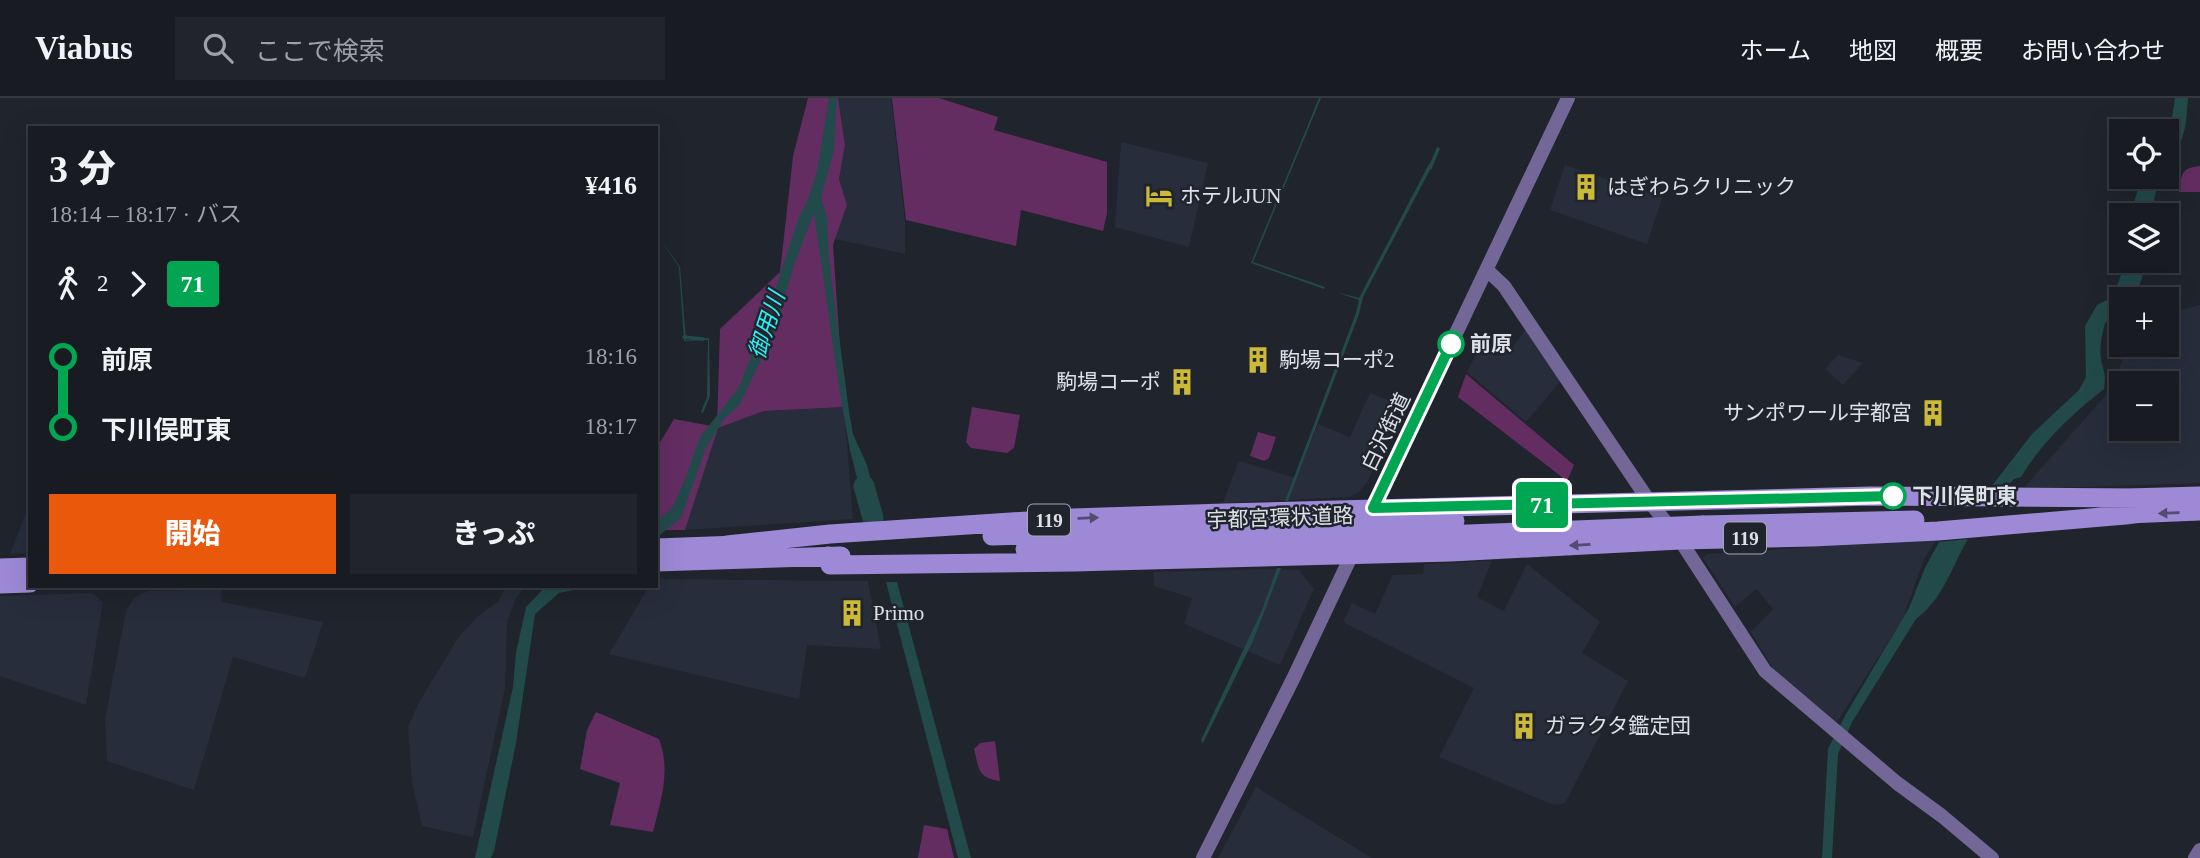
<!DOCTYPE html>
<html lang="ja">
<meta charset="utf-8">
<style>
:root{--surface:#181b21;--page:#21242a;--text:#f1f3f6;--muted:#9fa1a5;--line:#36393f;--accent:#ea580c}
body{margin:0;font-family:"Times New Roman","Noto Sans JP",serif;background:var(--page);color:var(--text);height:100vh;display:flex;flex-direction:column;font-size:26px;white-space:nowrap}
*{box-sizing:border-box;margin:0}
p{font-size:23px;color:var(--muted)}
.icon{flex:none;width:38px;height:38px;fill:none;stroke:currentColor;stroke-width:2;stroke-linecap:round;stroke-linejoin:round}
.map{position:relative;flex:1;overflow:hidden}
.panel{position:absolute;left:28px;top:28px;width:630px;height:462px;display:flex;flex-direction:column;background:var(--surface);border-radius:0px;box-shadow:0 7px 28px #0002,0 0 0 2px var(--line)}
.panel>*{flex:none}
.badge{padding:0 14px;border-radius:5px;font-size:24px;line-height:46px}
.fabs{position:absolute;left:2109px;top:21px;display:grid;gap:14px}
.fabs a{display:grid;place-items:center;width:70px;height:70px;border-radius:0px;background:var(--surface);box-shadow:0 7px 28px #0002,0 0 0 2px var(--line);font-size:35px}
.map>.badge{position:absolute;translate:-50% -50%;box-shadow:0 0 0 4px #fff}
.legs{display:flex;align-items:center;gap:10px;height:77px;padding:0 21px;font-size:23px}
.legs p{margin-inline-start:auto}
.overview{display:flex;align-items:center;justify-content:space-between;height:119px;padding:0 21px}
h1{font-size:38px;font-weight:800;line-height:52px}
.button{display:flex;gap:14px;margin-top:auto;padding:14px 21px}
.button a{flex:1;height:80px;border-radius:0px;background:var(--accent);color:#fff;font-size:28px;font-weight:800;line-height:80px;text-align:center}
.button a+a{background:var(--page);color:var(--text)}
ul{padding:0 21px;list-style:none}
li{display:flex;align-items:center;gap:24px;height:70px;font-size:26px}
li i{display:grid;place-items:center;width:10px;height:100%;margin:0 9px;background:currentColor}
li i::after{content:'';width:18px;height:18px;margin:-9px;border:5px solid;border-radius:50%;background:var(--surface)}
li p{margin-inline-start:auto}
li:first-child i{background:linear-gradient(#0000 50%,currentColor 0)}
li:last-child i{background:linear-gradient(currentColor 50%,#0000 0)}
header{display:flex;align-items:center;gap:42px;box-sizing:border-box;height:98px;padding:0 35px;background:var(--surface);border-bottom:2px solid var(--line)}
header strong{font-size:33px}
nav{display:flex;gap:38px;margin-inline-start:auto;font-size:24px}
.search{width:490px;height:63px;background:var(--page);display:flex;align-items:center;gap:18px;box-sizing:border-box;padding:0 24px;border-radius:0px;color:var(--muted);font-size:26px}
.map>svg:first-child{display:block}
.built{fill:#272d3b;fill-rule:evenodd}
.green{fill:#632d62}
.water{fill:#234a4b}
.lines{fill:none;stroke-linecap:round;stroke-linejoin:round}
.stream{stroke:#234a4b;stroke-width:3.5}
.river{stroke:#234a4b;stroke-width:21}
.secondary{stroke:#736798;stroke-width:14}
.highway{stroke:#9d89d6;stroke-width:19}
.highway-bridge{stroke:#9d89d6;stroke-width:19}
.oneway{fill:#524c70}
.line-1-casing{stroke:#fff;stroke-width:16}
.line-1{stroke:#00a651;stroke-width:10}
.stop-1-dot{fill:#fff;stroke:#00a651;stroke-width:3.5}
.labels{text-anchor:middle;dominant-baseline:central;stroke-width:5;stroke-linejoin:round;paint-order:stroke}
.shield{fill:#20242c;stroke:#a5a8af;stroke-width:2}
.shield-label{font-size:19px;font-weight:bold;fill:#dee1e7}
.poi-label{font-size:21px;fill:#dee1e7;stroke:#20242c;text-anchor:start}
.stop-label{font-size:21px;font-weight:bold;fill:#dee1e7;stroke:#20242c;text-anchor:start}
.street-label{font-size:21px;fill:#dee1e7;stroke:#20242c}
.water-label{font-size:23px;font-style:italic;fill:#2bf0f6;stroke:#20242c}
</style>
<header>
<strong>Viabus</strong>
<div class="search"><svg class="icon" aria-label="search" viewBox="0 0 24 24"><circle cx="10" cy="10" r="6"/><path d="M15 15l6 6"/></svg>ここで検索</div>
<nav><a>ホーム</a><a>地図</a><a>概要</a><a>お問い合わせ</a></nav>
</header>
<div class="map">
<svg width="2200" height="760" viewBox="0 0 2200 760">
<rect width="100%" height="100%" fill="#20242c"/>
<!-- built -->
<path class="built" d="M838,0H891L905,122V156L835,141L847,107L839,81L845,47Z
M1121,44L1208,65L1189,149L1115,129Z
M1565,67L1662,100L1647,146L1550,112Z
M2200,207V385L2023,391L2105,298L2122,264L2113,230L2121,228V247H2166L2167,216ZM2121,285H2166V331H2121Z
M1528,228L1563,280L1526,324L1467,274L1488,233L1512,250Z
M1838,257L1863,265L1843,287L1825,271Z
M1370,295L1400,307L1368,383L1359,394L1349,399L1223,405L1239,363L1296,380L1318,326L1350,339Z
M844,309L853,421L685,432L717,330L764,313Z
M30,404V455L9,456H10Z
M1937,441L1924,461L1902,522L1837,624L1775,574L1751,534L1773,511L1756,491L1735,509L1703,460L1707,456Z
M1492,463L1477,499L1504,513L1527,466L1600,524L1582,555L1628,583L1565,705L1554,707L1439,659L1474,590L1343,524L1352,505L1375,516L1393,477L1423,476L1424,466Z
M1276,471L1299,472L1314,491L1280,567L1184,526L1192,500L1154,488L1153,474Z
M656,481L868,483L881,551L807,547L799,601L609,556L649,488H656Z
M506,488H526L517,498L507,523L505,590L473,739L422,728L412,684L408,628L418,606L458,540L478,518L499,503Z
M221,491L222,504L323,524L305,580L233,559L194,692L107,663L105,621L126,513L134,500L148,493Z
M92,495L103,504L86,607L0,578V498Z
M1256,689L1372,760H1218Z"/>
<!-- green -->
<path class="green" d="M808,0H838L845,47L839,81L847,107L833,147L844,309L764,313L718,330L685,432H656V351L674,321L717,329L720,231L780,174L793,58Z
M892,0H939L998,19L994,32L1107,64V115L1103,133L1021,112L1016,148L906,122Z
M2200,68V94H2179C2182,77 2180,70 2200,68Z
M1466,276L1574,367L1567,383L1458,299Z
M972,309L1020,317L1014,350L1007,355L971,350L966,344Z
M1258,334L1276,339L1269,360L1264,363L1250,358Z
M596,614L659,641C671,672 661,702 653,734L610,727L620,685L580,671L587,632Z
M995,643L1000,683C977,680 979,670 974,651L980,645Z
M924,727L947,731L954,760H918Z"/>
<!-- water -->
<path class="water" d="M829,0H837L834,52L821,100L827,119L829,162L849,313L853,336L867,367L879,415L866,416L850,352L839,290L814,115L795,164L776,230L740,306L724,321L706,350L681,420L656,440V423L672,410L684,384L700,339L739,289L767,217L798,121L808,101L817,73Z
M1319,0H1321L1253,164L1325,189L1324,191L1251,165Z
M2175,0H2188C2186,27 2186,43 2167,64C2166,42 2172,23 2175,0Z
M1429,66L1432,68L1363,199L1359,216L1288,403H1285L1356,215L1359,202L1336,194L1359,200Z
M2141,79H2159L2151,117H2131Z
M656,135L680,169L686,242L709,240L710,298L703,315L701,314L707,299L708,242L684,243L679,169Z
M2124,163H2144L2142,180L2134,201H2121V213L2105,225C2102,236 2099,250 2101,261C2104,276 2106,274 2104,291C2072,316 2042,344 2021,379L2014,381L2004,391L1991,389L2032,336L2079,292L2086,279L2085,228L2097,207L2113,199L2122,174Z
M1968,441C1951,470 1944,500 1916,521L1852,624L1838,656L1832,760H1822L1828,651L1846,616L1909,510L1925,470L1939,444Z
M1277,470H1281L1253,543L1203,645L1201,642L1262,512Z
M886,484H897L971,760H958Z
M546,488H593L559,495L535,516L516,645L494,753L491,760H475L513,589L516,555L526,509Z"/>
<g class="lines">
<!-- stream -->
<path class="stream" d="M1430,70L1438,51
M684,239L703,241"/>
<!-- river -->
<path class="river" d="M864,388L873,420"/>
<!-- secondary -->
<path class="secondary" d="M1487,172L1504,188L1649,403L1680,442L1765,573L1897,685L1942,718L1992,760
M1370,416L1568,0
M1203,760L1293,581L1355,450
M2195,760L2200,752"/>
<!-- highway -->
<path class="highway" d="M2128,400L2200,398
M2127,416L2200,413
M1703,427L1915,422
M992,438L1316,428
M727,447L830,436L1073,420L1224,415L1871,398L2141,400
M656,450L738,447
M1025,451L1315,442
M828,458L830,467L1074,464L1451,454L1680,442L1813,439L1938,433L2137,416
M656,464L841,458
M0,470L30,469
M0,486L30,485"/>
<!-- highway-bridge -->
<path class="highway-bridge" d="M1316,428L1455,423
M1315,442L1703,427"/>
</g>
<!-- one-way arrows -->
<defs><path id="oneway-solid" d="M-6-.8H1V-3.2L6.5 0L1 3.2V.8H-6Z" transform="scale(1.75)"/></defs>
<g class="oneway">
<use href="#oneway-solid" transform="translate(2169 415) rotate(178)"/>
<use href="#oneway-solid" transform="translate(1088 420) rotate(-2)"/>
<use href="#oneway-solid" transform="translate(1580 447) rotate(177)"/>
</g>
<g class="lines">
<defs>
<path id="line-1" d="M1451,246L1373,410L1893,398"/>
</defs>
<!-- line-1 casing -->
<use href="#line-1" class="line-1-casing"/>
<!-- line-1 -->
<use href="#line-1" class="line-1"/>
</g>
<!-- icons -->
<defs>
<symbol id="building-bare" viewBox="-9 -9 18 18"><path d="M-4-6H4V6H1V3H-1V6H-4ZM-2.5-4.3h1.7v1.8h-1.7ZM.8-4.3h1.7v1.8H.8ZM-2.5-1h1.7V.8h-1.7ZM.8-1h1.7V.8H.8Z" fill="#cdb938" stroke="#20242c" stroke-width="2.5" paint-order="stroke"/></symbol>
<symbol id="hotel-bare" viewBox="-9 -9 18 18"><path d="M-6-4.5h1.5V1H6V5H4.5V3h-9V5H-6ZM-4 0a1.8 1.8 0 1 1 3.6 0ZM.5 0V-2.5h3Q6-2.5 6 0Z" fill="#cdb938" stroke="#20242c" stroke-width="2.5" paint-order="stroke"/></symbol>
</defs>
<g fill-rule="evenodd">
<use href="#building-bare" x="1567" y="70" width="38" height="38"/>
<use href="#hotel-bare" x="1140" y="79" width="38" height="38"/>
<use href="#building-bare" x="1239" y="243" width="38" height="38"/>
<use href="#building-bare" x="1163" y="265" width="38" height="38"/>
<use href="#building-bare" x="1914" y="296" width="38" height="38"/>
<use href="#building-bare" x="833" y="496" width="38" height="38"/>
<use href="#building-bare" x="1505" y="609" width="38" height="38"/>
</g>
<!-- markers -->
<g class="stop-1-dot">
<circle cx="1451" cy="246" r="12"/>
<circle cx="1893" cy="398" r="12"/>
</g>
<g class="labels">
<!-- shield labels -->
<g class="shield">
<rect x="1028" y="406.5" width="42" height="31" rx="5"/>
<rect x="1724" y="424.5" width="42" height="31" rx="5"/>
</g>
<g class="shield-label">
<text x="1049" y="422">119</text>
<text x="1745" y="440">119</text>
</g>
<!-- poi labels -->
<g class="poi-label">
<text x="1607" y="89">はぎわらクリニック</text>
<text x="1180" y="98">ホテルJUN</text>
<text x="1279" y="262">駒場コーポ2</text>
<text x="1161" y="284" text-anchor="end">駒場コーポ</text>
<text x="1912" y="315" text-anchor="end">サンポワール宇都宮</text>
<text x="873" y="515">Primo</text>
<text x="1545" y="628">ガラクタ鑑定団</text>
</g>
<!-- stop labels -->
<g class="stop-label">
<text x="1470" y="246">前原</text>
<text x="1912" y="398">下川俣町東</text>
</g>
<!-- street labels -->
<g class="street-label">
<text transform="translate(1386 334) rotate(-64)">白沢街道</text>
<text transform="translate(1280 420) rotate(-2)">宇都宮環状道路</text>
</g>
<!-- water labels -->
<g class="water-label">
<text transform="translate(767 227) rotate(-72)">御用川</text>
</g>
</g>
</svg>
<div class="fabs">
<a><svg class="icon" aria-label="locate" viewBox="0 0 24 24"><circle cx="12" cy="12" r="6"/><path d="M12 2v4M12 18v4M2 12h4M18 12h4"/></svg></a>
<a><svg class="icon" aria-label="layers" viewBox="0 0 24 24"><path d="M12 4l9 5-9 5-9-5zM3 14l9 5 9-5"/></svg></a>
<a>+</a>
<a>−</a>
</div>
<b class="badge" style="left:1542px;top:407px;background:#00a651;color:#fff">71</b>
<section class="panel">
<div class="overview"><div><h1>3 分</h1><p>18:14 – 18:17 · バス</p></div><b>¥416</b></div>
<div class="legs"><svg class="icon" aria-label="walk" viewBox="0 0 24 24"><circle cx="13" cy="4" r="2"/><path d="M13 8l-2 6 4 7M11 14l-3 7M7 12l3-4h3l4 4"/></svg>2<svg class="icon" aria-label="forward" viewBox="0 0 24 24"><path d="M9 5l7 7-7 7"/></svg><b class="badge" style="background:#00a651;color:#fff">71</b></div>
<ul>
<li><i style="color:#00a651"></i><b>前原</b><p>18:16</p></li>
<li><i style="color:#00a651"></i><b>下川俣町東</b><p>18:17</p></li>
</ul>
<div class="button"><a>開始</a><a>きっぷ</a></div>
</section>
</div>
